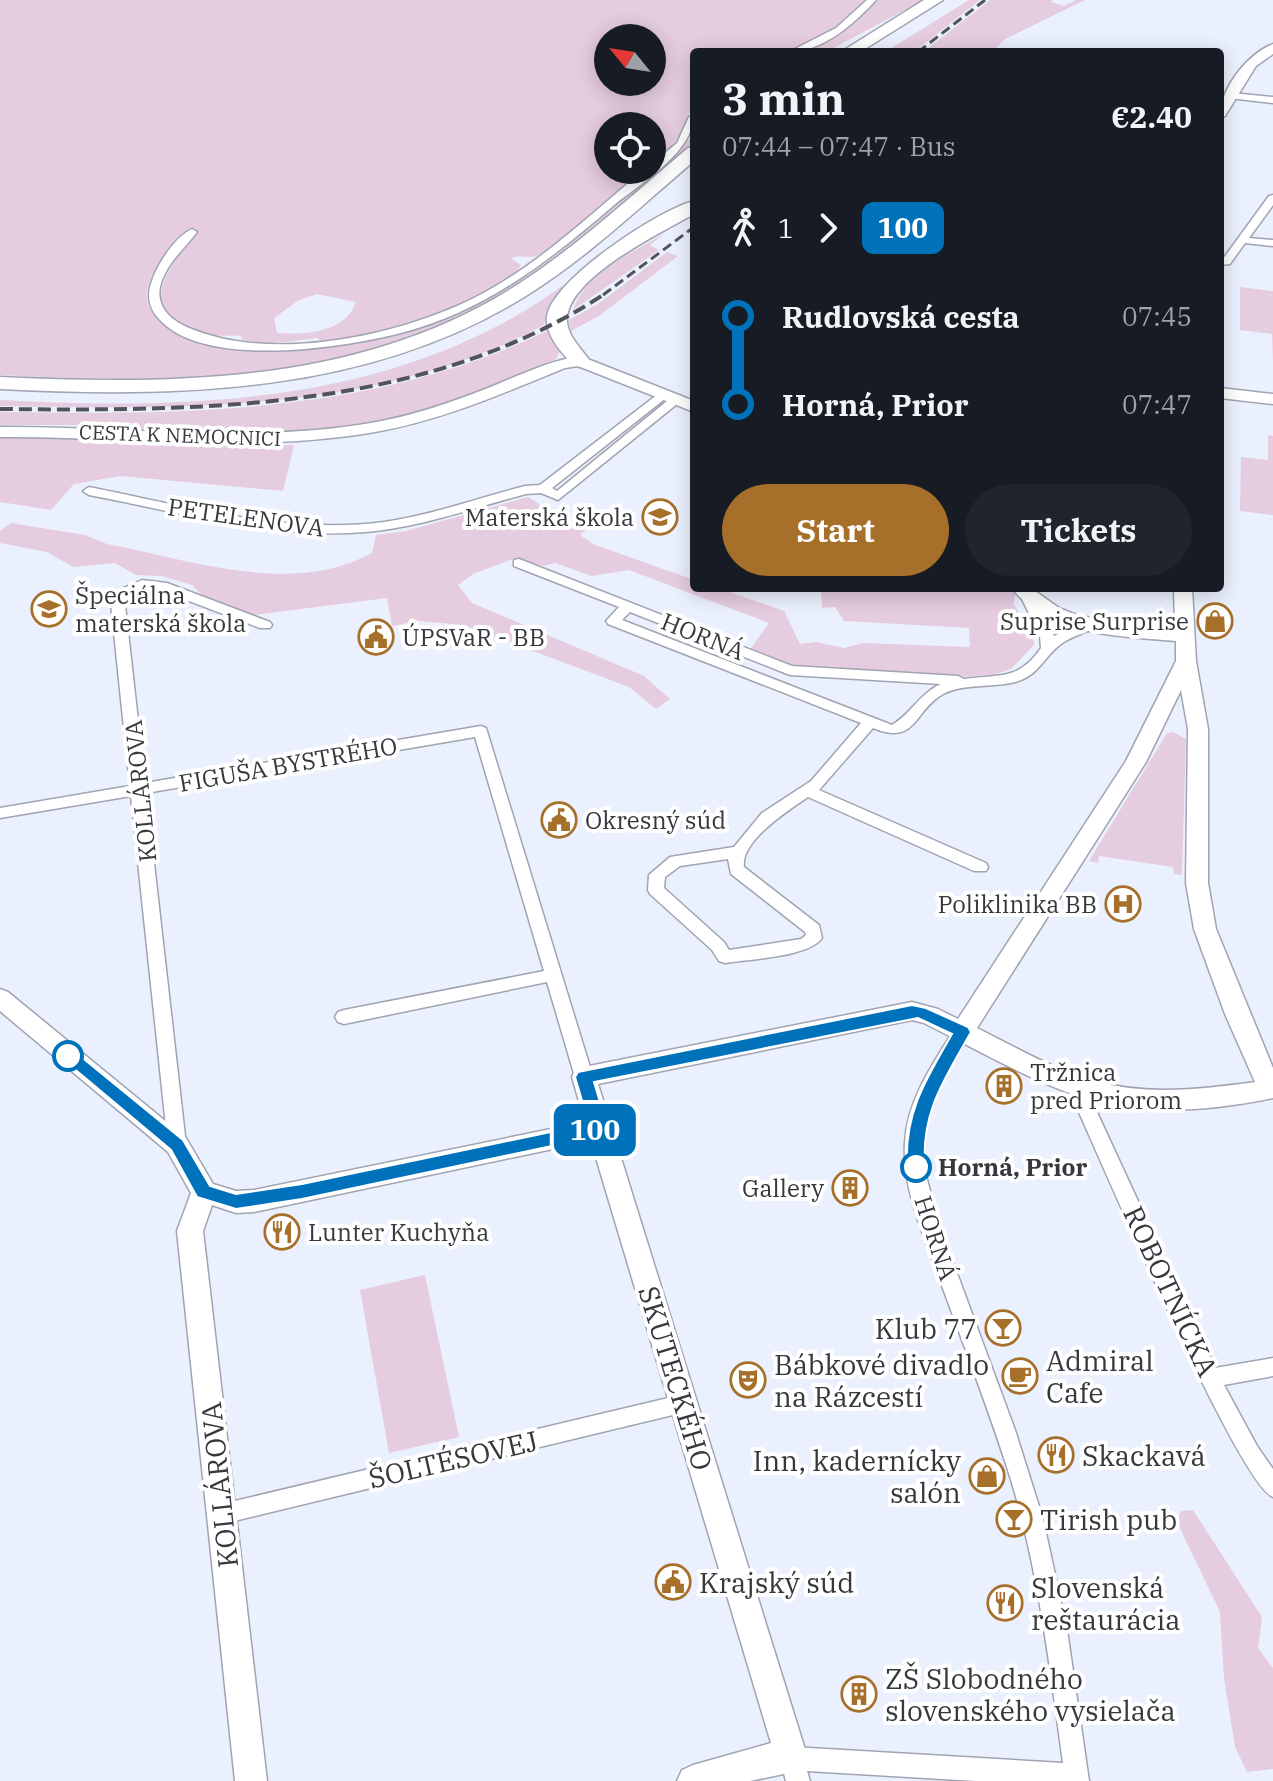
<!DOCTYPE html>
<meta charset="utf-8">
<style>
:root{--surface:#171b24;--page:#20242c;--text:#f1f3f6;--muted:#9ea1a6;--accent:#a66f2a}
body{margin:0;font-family:"IBM Plex Serif",serif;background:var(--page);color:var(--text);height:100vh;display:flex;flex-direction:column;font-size:30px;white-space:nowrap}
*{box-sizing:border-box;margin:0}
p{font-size:26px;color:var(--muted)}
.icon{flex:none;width:44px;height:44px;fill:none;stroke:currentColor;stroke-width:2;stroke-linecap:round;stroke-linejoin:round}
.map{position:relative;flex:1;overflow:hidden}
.details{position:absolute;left:690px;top:48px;width:534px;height:544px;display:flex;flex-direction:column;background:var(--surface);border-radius:8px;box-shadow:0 4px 20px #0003}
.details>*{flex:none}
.badge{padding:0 16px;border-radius:12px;font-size:28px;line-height:52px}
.needle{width:52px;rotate:300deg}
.fabs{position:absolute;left:594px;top:24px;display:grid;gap:16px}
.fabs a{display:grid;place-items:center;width:72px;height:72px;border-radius:50%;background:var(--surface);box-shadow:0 4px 20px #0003;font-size:40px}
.map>.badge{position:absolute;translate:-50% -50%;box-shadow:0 0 0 4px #fff}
.legs{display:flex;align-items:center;gap:12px;height:88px;padding:0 32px;font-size:26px}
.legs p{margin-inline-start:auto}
.headline{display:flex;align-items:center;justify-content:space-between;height:136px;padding:0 32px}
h1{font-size:44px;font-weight:800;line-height:60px}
.button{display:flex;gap:16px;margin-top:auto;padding:16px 32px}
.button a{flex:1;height:92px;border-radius:48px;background:var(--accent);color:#fff;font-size:32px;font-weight:800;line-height:92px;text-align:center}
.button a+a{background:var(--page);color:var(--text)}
ul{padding:0 32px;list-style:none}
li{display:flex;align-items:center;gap:28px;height:88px;font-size:30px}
li i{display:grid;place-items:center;width:12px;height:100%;margin:0 10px;background:currentColor}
li i::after{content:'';width:20px;height:20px;margin:-10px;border:6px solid;border-radius:50%;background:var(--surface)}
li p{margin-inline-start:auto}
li:first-child i{background:linear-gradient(#0000 50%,currentColor 0)}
li:last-child i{background:linear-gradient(currentColor 50%,#0000 0)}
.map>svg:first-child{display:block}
.green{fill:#e5ccdf;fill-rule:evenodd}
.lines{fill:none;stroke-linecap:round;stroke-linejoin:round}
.street-casing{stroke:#a0a4b2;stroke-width:3}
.secondary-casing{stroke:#a0a4b2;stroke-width:3}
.highway-casing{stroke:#a0a4b2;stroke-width:3}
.street{fill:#fff;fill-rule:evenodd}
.secondary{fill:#fff;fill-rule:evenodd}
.highway{fill:#fff;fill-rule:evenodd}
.rail-far1{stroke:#52545b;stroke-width:3;stroke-dasharray:10 5;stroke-linecap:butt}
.rail{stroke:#52545b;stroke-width:4;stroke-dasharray:13 6;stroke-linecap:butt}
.line-1{fill:#0072bc;stroke:#fff;stroke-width:2}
.stop-1-dot{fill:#fff;stroke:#0072bc;stroke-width:4}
.labels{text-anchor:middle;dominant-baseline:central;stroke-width:8;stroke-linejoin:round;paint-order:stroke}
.far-street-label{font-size:20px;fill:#36383d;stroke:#fff}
.street-label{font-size:24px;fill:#36383d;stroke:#fff}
.poi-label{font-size:24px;fill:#36383d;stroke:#fff;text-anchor:start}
.stop-label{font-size:24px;font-weight:bold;fill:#36383d;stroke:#fff;text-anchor:start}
.near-street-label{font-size:28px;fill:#36383d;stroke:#fff}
.near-poi-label{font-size:28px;fill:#36383d;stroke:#fff;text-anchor:start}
</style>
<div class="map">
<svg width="1273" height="1781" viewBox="0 0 1273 1781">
<rect width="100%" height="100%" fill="#ebf0fe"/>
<!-- green -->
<path class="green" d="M0,0H869L834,31L790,52H694C694,103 694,131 652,166V126H608V170H647C619,193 572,239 541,254C531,260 521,254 511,258L521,265C496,307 368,340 321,341L317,338C290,341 268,347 241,339L242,336C228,334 214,338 199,333C133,315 167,266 197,233L195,228L192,230C173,241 156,267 148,287C144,299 149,311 158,319C208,365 327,351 388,336C479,312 544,260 616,202C642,180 672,159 694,134V144C634,196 576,251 508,292C357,383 171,384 0,375ZM608,38H652V82H608ZM317,294L356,302C346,333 304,335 277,333L274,318L299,300Z
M876,0H924L826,52H798L857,18Z
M969,0H980L914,52H885Z
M990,0H1053L1051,2L1064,6L1076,0H1085L1005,39L992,52H923Z
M665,233L650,245L659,250L573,310C585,273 632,253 665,233Z
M667,252L678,256L599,316L571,331L569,320L598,304Z
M565,284L555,297L544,325C377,414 183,409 0,406V400C194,411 402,403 565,284Z
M1240,287L1273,291V362L1272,334L1240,330Z
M549,330L561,349L556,359L455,401L402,418L276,436L69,425H0V412C188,415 377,414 549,330Z
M1268,435L1273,436V515L1240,511L1241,457L1268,460Z
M40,438L243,446L294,445L283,491L121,476L74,484L51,510L0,502V438Z
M528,497L573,525L591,517L598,518L580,535L593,544L694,580V588H718L784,611L800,644L816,642L844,648L863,643L970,647L969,628L844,621L835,607L822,608L821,592L816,588H1011L1015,593L1014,604L1035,644L1011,669L993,675L951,677L801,670L749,651L769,623L629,570L592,576L555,563L543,566L515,558L473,574L458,585L472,603L644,676L670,699L656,709L629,687L464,625L419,621L392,626L387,598L254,615L205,598L192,585L161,576L136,575L115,563L73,567L47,552L0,543V531L11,523L85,535L107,544C191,560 292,597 372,553L376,535L406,531Z
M1173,732L1186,739L1182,875L1174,874L1173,867L1099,856L1098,863L1089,861L1167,733Z
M425,1275L459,1437L389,1453L360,1290Z
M1193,1510L1262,1617L1258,1648L1273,1668V1769L1247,1772L1235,1747L1224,1678L1220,1612L1177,1522L1181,1511Z"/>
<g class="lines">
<defs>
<path id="street" d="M867,0H876C855,23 823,52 789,52L836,28Z
M1232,93L1273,97V103L1229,98L1227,96Z
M694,114C694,152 641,183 613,206C549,261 484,312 401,333C343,348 205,369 160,320C149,309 146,295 152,281C158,263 175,237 192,229L197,232C184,249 165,265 160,287C156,308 172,321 189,328C268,361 381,339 457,306C527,276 586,218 644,170H652V164L677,143L689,117Z
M1273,195V205L1249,238L1273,240V246L1245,243L1230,264L1220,265V259H1223L1269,196Z
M662,391L668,395L666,398L552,488L557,491L672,397H680L682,400L558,500L541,493L526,494C473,508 421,527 366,532C273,540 179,512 89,495L83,491L89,487C185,506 285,535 384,522C432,515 478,498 525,486L540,485Z
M519,559L792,666L958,676L964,679C1000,674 1018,681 1041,648L1040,636L1022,599L1029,595L1036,599L1054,636L1087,621H1097L1099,624C1089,633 1073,635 1061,644C1043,657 1039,676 1015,682C992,688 965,683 943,694C913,711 917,746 873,728L819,790L986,863L988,867L986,871H974L808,797C789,810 740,841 744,867L819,925L822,938C809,957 749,959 725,963L719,961L712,950L650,894L648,890L649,875L670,857L734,847L762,813L811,781L861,723L608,624L606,621L619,607L514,566V560ZM630,612L790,675L941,684C920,693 911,714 892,725L622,620ZM728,859L731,874L805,932L806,935L801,939L729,950L724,942L664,888L665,877L680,866Z
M142,580L167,583L270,622L272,625L270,628H260L160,590L143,588L124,596L145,783L481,726L486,728L593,1077L590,1082L584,1084L578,1082L575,1077L547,982L344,1024L338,1022L335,1017L338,1012L344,1010L544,971L475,737L146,793L186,1145L183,1150L177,1152L171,1150L168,1145L131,796L0,818V808L130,786L110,594Z
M962,1025L968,1027L971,1032L940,1084L929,1112L923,1142L926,1176L940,1227L1015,1430L1043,1519L1067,1630L1089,1781H976L807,1771L810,1781H786L780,1759L784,1751L792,1747L1063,1763C1050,1668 1039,1574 1012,1483C991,1415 965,1349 941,1283C925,1238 902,1191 905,1142C907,1100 934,1062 956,1027Z
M1091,1083L1097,1085L1100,1090L1095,1108L1215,1368L1273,1358V1376L1224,1385L1257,1446L1273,1469V1497C1238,1483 1102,1162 1077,1108L1085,1085Z
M685,1394L692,1396L695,1403L692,1410L685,1412L222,1524L215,1521L211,1514L215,1507L222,1504Z"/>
<path id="secondary" d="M1273,44V54L1256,66L1225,116L1220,117C1220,89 1247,54 1273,44Z
M580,356L694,401V412L578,366L565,368C501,394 438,422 369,433C247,453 123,436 0,437V427C124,426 249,444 371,423C412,416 450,403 488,388C518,376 548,361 580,356Z
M1220,388L1273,394V404L1220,398Z
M1012,588H1031L1059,608L1079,616L1175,629L1174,588H1192L1196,661L1208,729V883L1216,929L1273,1068V1098C1215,1110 1148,1116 1091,1100C1033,1083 978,1050 924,1023L912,1020L598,1084L808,1759L803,1770L750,1781H677L682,1770L693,1765L771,1743L591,1141L254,1212L236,1213L212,1205L203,1231L267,1781H235L177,1231L191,1193L168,1152L0,1011V989L8,992L186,1138L213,1184L236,1191L254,1190L585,1122L572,1077L575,1070L584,1067L912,1002L938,1009L958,1019L1126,761L1176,661V641C1121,636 1048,636 1012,588ZM1181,690L1188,729L1186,883L1194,929L1225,1014L1255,1082C1204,1089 1146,1096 1095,1081C1054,1070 1015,1047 977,1028L1146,762Z"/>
<path id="highway" d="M924,0H943L860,52H841Z
M694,147V161C640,207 589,256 529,294C370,394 181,398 0,389V377C177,385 362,384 517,285C579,245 632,195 688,148Z
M694,201V214C661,233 570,276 567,318C566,335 581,348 590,361L580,367L573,365C562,353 545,335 547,317C551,280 660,209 694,201Z"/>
</defs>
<!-- street casing -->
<use href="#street" class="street-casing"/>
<!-- secondary casing -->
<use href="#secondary" class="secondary-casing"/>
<!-- highway casing -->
<use href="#highway" class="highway-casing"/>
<!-- street -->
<use href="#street" class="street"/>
<!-- secondary -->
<use href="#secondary" class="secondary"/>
<!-- highway -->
<use href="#highway" class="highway"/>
<!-- rail-far1 -->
<path class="rail-far1" d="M918,52L985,0
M603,295L694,227"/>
<!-- rail -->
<path class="rail" d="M0,409C207,411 427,411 606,293"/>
</g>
<!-- line-1 -->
<path class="line-1" d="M912,1005L926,1008L968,1027L971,1032C945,1079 921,1111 925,1167L916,1174L907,1167C904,1113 926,1079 952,1034L918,1018L594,1082L608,1129L599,1136L302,1199L236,1209L197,1197L171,1150L59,1056L62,1051H74L183,1140L210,1186L236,1194L302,1184L589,1124L575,1077L578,1072Z"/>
<!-- icons -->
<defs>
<symbol id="school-ring" viewBox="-11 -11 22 22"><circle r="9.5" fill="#fff" stroke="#a66f2a" stroke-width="1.5"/><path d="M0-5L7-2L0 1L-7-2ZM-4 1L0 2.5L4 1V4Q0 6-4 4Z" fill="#a66f2a"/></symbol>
<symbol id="shop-ring" viewBox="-11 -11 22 22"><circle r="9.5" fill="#fff" stroke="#a66f2a" stroke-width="1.5"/><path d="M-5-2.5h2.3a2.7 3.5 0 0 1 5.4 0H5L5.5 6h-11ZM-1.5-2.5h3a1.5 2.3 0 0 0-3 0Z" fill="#a66f2a"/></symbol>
<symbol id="civic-ring" viewBox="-11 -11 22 22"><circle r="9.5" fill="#fff" stroke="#a66f2a" stroke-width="1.5"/><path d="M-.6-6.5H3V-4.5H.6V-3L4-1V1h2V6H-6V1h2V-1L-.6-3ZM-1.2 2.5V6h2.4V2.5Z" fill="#a66f2a"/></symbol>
<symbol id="hospital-ring" viewBox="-11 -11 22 22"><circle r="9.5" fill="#fff" stroke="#a66f2a" stroke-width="1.5"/><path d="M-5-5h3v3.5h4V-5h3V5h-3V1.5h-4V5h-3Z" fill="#a66f2a"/></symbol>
<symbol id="building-ring" viewBox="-11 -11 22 22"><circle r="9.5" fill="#fff" stroke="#a66f2a" stroke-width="1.5"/><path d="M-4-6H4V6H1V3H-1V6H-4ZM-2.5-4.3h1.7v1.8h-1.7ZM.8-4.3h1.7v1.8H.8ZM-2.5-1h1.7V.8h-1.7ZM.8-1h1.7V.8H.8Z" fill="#a66f2a"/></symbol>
<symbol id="restaurant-ring" viewBox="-11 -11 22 22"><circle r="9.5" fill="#fff" stroke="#a66f2a" stroke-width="1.5"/><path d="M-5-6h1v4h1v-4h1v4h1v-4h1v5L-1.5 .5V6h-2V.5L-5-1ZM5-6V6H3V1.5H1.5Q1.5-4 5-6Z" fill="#a66f2a"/></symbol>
<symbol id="bar-ring" viewBox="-11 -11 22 22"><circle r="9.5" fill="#fff" stroke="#a66f2a" stroke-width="1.5"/><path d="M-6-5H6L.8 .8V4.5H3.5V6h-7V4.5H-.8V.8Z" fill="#a66f2a"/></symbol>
<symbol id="cafe-ring" viewBox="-11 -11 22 22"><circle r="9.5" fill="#fff" stroke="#a66f2a" stroke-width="1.5"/><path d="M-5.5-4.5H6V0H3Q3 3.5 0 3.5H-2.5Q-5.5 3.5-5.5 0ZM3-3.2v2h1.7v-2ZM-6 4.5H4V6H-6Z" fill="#a66f2a"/></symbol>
<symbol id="theatre-ring" viewBox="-11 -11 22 22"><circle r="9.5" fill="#fff" stroke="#a66f2a" stroke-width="1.5"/><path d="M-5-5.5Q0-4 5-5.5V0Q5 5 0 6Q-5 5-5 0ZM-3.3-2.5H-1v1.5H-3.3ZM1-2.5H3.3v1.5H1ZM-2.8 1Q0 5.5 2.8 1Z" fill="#a66f2a"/></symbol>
</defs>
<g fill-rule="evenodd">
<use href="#school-ring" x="640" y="497" width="40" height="40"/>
<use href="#school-ring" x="29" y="589" width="40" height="40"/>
<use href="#shop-ring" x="1195" y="601" width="40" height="40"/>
<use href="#civic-ring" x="356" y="617" width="40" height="40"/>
<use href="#civic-ring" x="539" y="800" width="40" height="40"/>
<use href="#hospital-ring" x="1103" y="884" width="40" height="40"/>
<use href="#building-ring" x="984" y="1066" width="40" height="40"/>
<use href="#building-ring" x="830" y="1168" width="40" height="40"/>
<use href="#restaurant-ring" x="262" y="1212" width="40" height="40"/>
<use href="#bar-ring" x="983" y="1308" width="40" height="40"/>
<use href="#cafe-ring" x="1000" y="1356" width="40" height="40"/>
<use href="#theatre-ring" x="728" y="1360" width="40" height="40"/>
<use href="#restaurant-ring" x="1036" y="1435" width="40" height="40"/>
<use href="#shop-ring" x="967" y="1456" width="40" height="40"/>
<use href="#bar-ring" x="994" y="1499" width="40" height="40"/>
<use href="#civic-ring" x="653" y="1562" width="40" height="40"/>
<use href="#restaurant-ring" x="985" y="1583" width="40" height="40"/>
<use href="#building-ring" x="839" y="1674" width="40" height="40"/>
</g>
<!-- markers -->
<g class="stop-1-dot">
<circle cx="68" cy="1056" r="14"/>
<circle cx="916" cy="1167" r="14"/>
</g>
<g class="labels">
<!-- far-street labels -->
<g class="far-street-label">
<text transform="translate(180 435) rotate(2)">CESTA K NEMOCNICI</text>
</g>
<!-- street labels -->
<g class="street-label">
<text transform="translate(246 517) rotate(8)">PETELENOVA</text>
<text transform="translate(703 636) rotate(22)">HORNÁ</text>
<text transform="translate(288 764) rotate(-10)">FIGUŠA BYSTRÉHO</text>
<text transform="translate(140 791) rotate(-96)">KOLLÁROVA</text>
<text transform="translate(936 1238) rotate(72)">HORNÁ</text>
</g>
<!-- poi labels -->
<g class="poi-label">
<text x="634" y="517" text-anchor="end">Materská škola</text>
<text x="75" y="595">Špeciálna<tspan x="75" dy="28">materská škola</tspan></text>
<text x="1189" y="621" text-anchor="end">Suprise Surprise</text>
<text x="402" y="637">ÚPSVaR - BB</text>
<text x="585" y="820">Okresný súd</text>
<text x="1097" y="904" text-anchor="end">Poliklinika BB</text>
<text x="1030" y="1072">Tržnica<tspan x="1030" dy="28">pred Priorom</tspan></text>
<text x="824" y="1188" text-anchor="end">Gallery</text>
<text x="308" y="1232">Lunter Kuchyňa</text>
</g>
<!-- stop labels -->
<g class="stop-label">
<text x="938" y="1167">Horná, Prior</text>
</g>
<!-- near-street labels -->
<g class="near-street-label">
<text transform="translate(1171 1291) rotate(65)">ROBOTNÍCKA</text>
<text transform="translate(676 1378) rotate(73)">SKUTECKÉHO</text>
<text transform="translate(453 1459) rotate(-13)">ŠOLTÉSOVEJ</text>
<text transform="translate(219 1485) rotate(-96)">KOLLÁROVA</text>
</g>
<!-- near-poi labels -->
<g class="near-poi-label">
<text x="977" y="1328" text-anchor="end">Klub 77</text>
<text x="1046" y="1360">Admiral<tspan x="1046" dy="32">Cafe</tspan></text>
<text x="774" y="1364">Bábkové divadlo<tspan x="774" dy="32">na Rázcestí</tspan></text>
<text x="1082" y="1455">Skackavá</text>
<text x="961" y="1460" text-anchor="end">Inn, kadernícky<tspan x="961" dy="32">salón</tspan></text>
<text x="1040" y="1519">Tirish pub</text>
<text x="699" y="1582">Krajský súd</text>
<text x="1031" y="1587">Slovenská<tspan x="1031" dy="32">reštaurácia</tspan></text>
<text x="885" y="1678">ZŠ Slobodného<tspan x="885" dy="32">slovenského vysielača</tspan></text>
</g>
</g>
</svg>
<div class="fabs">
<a><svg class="needle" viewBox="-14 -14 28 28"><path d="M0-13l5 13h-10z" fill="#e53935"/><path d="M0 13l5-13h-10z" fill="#9ea1a6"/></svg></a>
<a><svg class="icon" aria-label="locate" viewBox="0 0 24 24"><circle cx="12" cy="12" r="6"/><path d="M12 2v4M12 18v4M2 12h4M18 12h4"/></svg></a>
</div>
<b class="badge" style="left:595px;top:1130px;background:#0072bc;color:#fff">100</b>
<section class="details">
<div class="headline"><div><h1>3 min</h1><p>07:44 – 07:47 · Bus</p></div><b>€2.40</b></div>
<div class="legs"><svg class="icon" aria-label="walk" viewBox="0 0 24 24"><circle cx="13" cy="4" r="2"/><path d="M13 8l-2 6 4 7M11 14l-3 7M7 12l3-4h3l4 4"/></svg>1<svg class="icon" aria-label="forward" viewBox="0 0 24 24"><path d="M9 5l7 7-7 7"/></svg><b class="badge" style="background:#0072bc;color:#fff">100</b></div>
<ul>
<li><i style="color:#0072bc"></i><b>Rudlovská cesta</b><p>07:45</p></li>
<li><i style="color:#0072bc"></i><b>Horná, Prior</b><p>07:47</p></li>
</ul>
<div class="button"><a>Start</a><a>Tickets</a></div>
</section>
</div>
